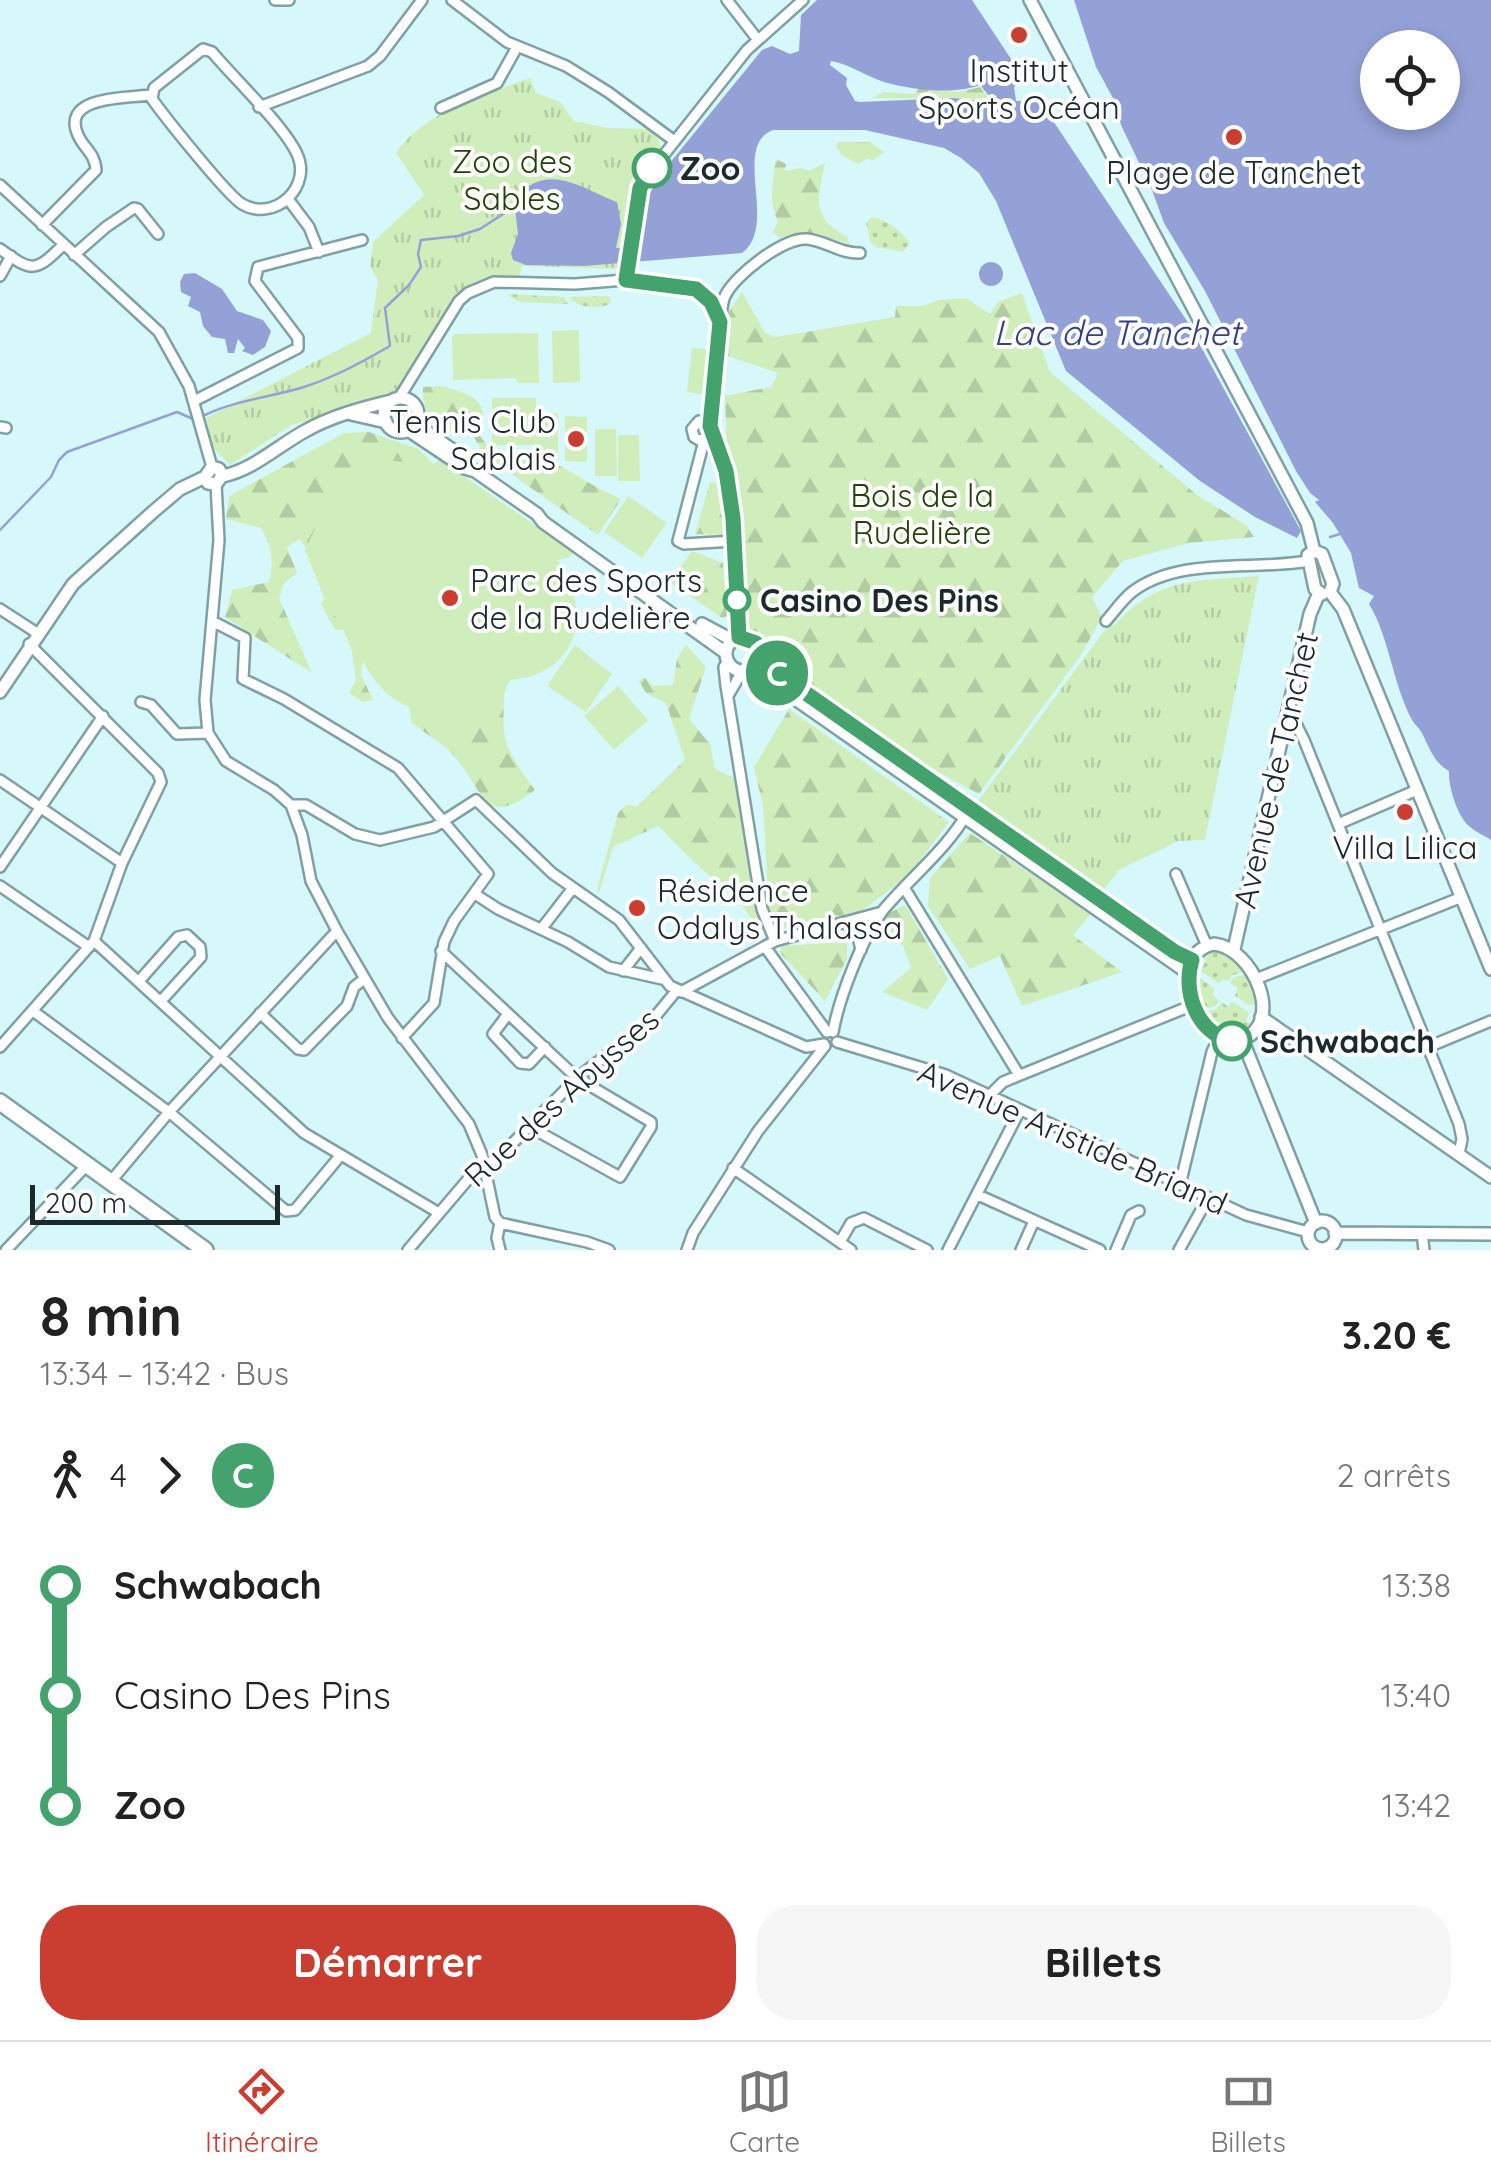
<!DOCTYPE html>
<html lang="fr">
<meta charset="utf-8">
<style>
:root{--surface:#fff;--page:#f6f6f6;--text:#222;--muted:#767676;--line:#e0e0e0;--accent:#ca3d31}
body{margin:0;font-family:Quicksand,sans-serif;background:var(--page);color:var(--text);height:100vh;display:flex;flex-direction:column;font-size:38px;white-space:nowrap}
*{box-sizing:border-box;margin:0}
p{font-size:32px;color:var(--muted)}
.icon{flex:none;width:55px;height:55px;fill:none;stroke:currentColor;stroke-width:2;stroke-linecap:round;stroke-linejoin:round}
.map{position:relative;height:1250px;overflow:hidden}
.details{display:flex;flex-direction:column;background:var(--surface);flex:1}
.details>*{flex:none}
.badge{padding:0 20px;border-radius:32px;font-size:35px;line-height:65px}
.controls{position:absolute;left:1360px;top:30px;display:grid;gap:20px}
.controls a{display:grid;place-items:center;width:100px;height:100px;border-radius:50%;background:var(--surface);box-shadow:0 5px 15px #0003;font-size:50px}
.scale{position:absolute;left:30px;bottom:25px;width:250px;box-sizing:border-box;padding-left:10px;border:5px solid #1c292a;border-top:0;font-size:28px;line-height:35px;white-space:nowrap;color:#1c292a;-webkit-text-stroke:8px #fdfdfd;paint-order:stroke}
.map>.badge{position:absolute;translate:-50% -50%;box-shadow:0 0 0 5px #fff}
.legs{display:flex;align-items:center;gap:15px;height:110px;padding:0 40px;font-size:32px}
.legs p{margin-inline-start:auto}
.overview{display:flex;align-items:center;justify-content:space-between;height:170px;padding:0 40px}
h1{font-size:55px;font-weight:700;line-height:75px}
.action{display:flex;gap:20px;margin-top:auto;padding:20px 40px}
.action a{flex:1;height:115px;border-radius:40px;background:var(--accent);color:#fff;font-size:40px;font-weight:700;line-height:115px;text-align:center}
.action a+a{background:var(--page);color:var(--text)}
ul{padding:0 40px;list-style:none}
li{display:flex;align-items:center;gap:35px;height:110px;font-size:38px}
li i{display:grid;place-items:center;width:15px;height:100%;margin:0 12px;background:currentColor}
li i::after{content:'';width:25px;height:25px;margin:-12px;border:8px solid;border-radius:50%;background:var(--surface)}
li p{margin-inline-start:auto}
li:first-child i{background:linear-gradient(#0000 50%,currentColor 0)}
li:last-child i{background:linear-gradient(currentColor 50%,#0000 0)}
.dock{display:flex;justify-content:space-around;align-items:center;height:140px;border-top:2px solid var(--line);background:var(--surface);font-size:28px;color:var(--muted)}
.dock a{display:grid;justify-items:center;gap:5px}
.dock .on{color:var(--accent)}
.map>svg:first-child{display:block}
.grass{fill:url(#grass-dots)}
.forest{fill:url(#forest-firs)}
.park{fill:url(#park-tufts)}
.pitch{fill:#cfeebc}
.water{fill:#94a1d6;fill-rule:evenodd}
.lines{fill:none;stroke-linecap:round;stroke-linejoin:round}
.stream{stroke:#94a1d6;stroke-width:2.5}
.minor-casing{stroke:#81a0a3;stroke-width:14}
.tertiary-casing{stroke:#81a0a3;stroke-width:16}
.primary-casing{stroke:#81a0a3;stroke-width:20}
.minor{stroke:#fff;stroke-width:9}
.tertiary{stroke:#fff;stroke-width:11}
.primary{stroke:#fff;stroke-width:15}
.line-1-casing{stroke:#fff;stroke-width:22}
.line-1{stroke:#44a36d;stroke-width:15}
.poi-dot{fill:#ca3d31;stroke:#fdfdfd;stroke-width:4}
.stop-1-dot{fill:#fff;stroke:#44a36d;stroke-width:5}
.labels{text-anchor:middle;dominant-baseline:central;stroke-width:8;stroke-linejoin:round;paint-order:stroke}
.poi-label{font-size:32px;fill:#1c292a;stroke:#fdfdfd}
.park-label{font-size:32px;fill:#24410a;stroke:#fdfdfd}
.stop-label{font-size:32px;font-weight:bold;fill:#1c292a;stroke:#fdfdfd;text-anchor:start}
.street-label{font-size:32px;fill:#1c292a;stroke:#fdfdfd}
.water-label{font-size:35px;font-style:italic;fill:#364181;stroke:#fdfdfd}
</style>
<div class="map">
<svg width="1491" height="1250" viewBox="0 0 1491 1250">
<defs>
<pattern id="grass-dots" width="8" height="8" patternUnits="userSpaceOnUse" patternTransform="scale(2.5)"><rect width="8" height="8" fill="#cfeebc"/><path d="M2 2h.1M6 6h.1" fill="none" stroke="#b1cca2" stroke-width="1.8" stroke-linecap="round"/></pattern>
<pattern id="forest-firs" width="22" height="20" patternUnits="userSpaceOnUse" patternTransform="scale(2.5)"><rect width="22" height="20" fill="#cfeebc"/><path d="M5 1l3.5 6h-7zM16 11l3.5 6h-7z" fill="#b1cca2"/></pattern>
<pattern id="park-tufts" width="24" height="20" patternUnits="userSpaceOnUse" patternTransform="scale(2.5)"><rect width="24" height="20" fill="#cfeebc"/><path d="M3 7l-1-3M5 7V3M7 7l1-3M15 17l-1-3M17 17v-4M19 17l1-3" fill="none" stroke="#b1cca2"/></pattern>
</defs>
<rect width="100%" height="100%" fill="#d6f8fb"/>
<!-- grass -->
<path class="grass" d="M872,217C888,220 901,231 910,243L903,252L876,247L870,242L866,223Z
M506,294L564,297L569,304L520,302Z
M609,296L611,303C597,311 578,307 568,297Z
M1218,949L1228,952L1246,971L1233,975L1228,981L1223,979L1219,984L1201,971L1206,960L1201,956Z
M1248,973L1256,1005H1249L1235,996L1238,988L1230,983L1233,978Z
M1194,978H1201L1215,989L1212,995L1220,1001L1215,1006L1202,1009Z
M1232,1001L1249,1013L1246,1021L1251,1024L1235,1035L1224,1032L1204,1012L1217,1009L1222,1002L1228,1007Z"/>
<!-- forest -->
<path class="forest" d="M980,87L988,97L985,99L872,98L883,92L915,94L919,88L960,92Z
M838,142H870L884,152L872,161L868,158L858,164L843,156L836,147Z
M776,159L786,164L785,171L801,168L809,171L825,163C818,197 810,218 847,236L850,244C824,236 806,230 779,238L773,232L778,221C768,203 773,179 776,159Z
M742,292L765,333L776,337L895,317L896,306H924L938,300L966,298L990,314L998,302L1022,293L1050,372L1197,495L1246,525L1254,537L1189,543L1123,561L1092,597L1102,617L1081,655L979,794L896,749L747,637L728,487L725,396L771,387L778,373L728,356L725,317Z
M441,386C473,395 490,398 480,436C504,471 540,453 566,469C584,480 601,490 621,499L598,535L484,455L471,432C440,433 421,418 423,387Z
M369,432L419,449L437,468L364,653L361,675L373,700L363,702L349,693L356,680L349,630H335L321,604L327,595L317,565L300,539L287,547L297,573L284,583L279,598L312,673L225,617L232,590L269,582C274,561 272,547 261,528L226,519L229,496L344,433Z
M710,482L719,483L729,535L695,534Z
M692,551L723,563L727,616L722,618L670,582Z
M686,645L706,667L689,719L710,744L715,769L735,778L754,902L763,926L762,937C752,916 740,905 729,886C701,875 681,847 658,826L613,847L599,893L597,889L618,813L627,804L636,807L685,760L666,703L646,693L639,681L644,677L653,686L673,685L677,659Z
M505,679C503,740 498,739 535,790C483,830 484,790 455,757C444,744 426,734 412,723L407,694Z
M789,709L949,822L908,876L852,918L834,915L779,930L769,909L763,806L754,767Z
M970,833L1091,914L1073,935L1122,972L1022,1006L1000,956L970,969L928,906L930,878Z
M905,905L948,979L927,1010L882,992L911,968L903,945L878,932L889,913Z
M847,942V959L825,1001L780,953L781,946Z"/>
<!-- park -->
<path class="park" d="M530,78L536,93L560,102L574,121L607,128L648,129L658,138L661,148L632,191L623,269L522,266L518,279H503L453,304L397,392L384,399L292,425L230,465L213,448L206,418L371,333L378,280L370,266L373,242L424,195L396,153C425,111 483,96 530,78Z
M1259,576L1205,840L1178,841L1119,870L1103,891L978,801L1110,623L1114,626C1158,576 1197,581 1259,576Z"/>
<!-- pitch -->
<path class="pitch" d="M579,330L580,382L553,383L552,331Z
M538,333L539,383H517L516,378L453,380L452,337L455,334Z
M692,348L714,350L709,395L687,392Z
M492,398H536V413H558V459H537L536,445H492Z
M565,416L587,417V462L565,461Z
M595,429H616L617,476H595Z
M618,435H639L640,481H618Z
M380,459L433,466L439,459L574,552L570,557L558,560C593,613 579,674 510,680L492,720L456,735C444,724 427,720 417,708C395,707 369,678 362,658L353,654L341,624L327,605L305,550L323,512L326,486L333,471L340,474Z
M628,496L667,523L642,558L604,532Z
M575,645L612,674L586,712L547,686Z
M618,686L648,720L614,750L584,716Z"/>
<!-- water -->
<path class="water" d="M817,0H972L1025,80L1014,87L1016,101L1039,100L1187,321L1301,531L1297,538L1255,517L1200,481L1066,371L996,201L979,173L961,158L944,148L865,130H773C731,146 779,226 742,253L584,266L526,265L513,260L511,253L518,234L514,200C547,159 582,189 617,202L621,224L616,248L641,247L651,186L762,50L772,46L790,54L799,51L801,15ZM831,61C850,64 865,76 884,82C912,90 953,95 980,85L990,97L987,101L952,98L860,102L855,101L846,85L847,78L830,65Z
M1074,0H1491V840C1484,835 1475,832 1469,826C1457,816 1448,785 1449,771C1434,763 1429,747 1422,733C1419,728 1415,725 1412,720C1393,685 1389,636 1369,604L1374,596L1359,588L1351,553L1333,523L1315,502L1319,500L1310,493L1296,471L1205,291L1164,223L1152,190L1121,125L1113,98L1096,67ZM1378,48H1442V112H1378Z
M979 274a12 12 0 1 1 24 0a12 12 0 1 1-24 0Z
M195,273L222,289L237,311L263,320L271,331L265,347L253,355L242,351L245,348L238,339L234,353H228L225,339L212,337L203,326L200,312L188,306L191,297L181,292L180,282L184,274Z"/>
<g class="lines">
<!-- stream -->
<path class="stream" d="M205,415C236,400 272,397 304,387C335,377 362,362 390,346L385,308L409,285L421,267L418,254L421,240L458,236L480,229L517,205
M0,530L51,477L59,460L67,452L177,412L193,419
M1330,537L1343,533"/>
<defs>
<path id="minor" d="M275,0H289
M452,0L507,42L566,66L608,92L673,140
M727,0L758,40
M203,49L212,52C234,78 282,124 296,152C314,186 275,223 242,204C227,195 165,117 152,99L154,88Z
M259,107L368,66L380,56L422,0
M441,108L497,83L517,47
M0,185L159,332L189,386L212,467
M288,199L309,227L319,252
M42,225L96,170C95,153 84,149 78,135C60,95 129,98 151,95
M0,249C32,272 35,273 63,245
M74,255L106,227L134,208L138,209L158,234
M0,276L11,256
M625,280L638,195L644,180L747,50L803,0
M720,319C722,312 722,302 725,296C735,275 784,237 807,239C826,241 841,254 860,253
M399,398L459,301L468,293L494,282L575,284L625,280L686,286L705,295L719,322L710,426L726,471L733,518L739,637
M194,401L298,348V338L255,281L258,267L362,240
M0,427L6,428
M709,438L699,440L694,437L692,429L699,421L710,422
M704,441L678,541L684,544L734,541
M216,484L219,540L205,700L208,733L226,761L274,790L291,805L302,835L311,881L337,931L388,1018L469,1124L482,1155L495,1217L500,1223L497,1238L500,1250
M0,609L37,633
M212,621L245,638L243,679L284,699L398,768L488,874L454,921L444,942L434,1003L402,1038
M1106,621C1114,612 1122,600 1132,592C1179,556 1253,571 1308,561
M728,661L724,667L726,686L762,909L775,941
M729,694L743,670
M141,702L151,705L177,734L208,733
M1288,719L1296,724L1304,740L1459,1124L1462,1139L1459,1154
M0,780L122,863
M291,805H306L355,834L380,840L434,827L476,800L552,873L619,920L670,986L806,1047L824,1044
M1338,824L1417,790
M0,867L103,716
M1176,874L1207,946
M0,886L89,947
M905,889L1019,1075
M475,894L498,909L568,942L609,967L662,979
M845,923L857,932L861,950
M542,928L573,888
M94,941L304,1133L439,1213
M765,947L827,1032
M441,951L577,1078L651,1122V1127L620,1177L528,1126
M623,971L641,948
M1256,979L1462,897
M139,981L178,937L187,935L200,947L201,957L161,1001
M681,992L775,941L882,912
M33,1011L169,1112L286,1211L295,1210L340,1156
M260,1013L298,1049L304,1050L347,1006L354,987L364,979
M508,1014L493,1034L520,1063L529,1064L545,1047
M833,1032C839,998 863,935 885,908C913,875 946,850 968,812
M837,1042L946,1075L1246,1215L1308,1232
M0,1047L94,941L122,863L161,782L158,773L29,644
M1428,1047L1491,1021
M990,1095L1003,1082L1193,1005
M733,1168L851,1250
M111,1181L169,1112L337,931
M1180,1185L1212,1052L1219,1037
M978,1195L1100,1250
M500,1223L587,1242L609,1250
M1422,1233L1424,1250
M840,1242L851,1223L864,1218L927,1250
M6,1250L87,1165
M408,1250L470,1177L502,1154L577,1078L604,1057L640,1035L677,990
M687,1250L693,1233L758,1131L825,1046
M948,1250L1020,1110
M1021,1250L1034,1221
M1116,1250L1131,1215L1139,1211
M1179,1250L1208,1198"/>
<path id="tertiary" d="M1030,0L1307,523L1314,551
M384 415a17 17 0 1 1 34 0a17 17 0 1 1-34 0Z
M351,414L386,422
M418,416L424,430L454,451
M408,430L465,468L475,471L537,514L543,522L726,653
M222,476C252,471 280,444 307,430C332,416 362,408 391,401
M1314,551L1308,555L1315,589L1322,594
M1314,551L1322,554L1333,584L1330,592
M1330,592L1343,609L1491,969
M702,624L732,640
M726 654a17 17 0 1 1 34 0a17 17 0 1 1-34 0Z
M759,655L770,668L1175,952L1192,959
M751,668L1188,973
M0,692L73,584L154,511L180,489L205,477L212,467L219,469L222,476L216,484L208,483L205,477
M1214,944C1253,948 1285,1022 1243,1039C1200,1056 1159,956 1214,944Z
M1234,949L1310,614L1319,593
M1261,1017L1491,1177
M1242,1039L1316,1223
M1308 1235a14 14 0 1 1 28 0a14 14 0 1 1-28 0Z
M1335,1233L1491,1234"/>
<path id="primary" d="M0,1102L205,1250"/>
</defs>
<!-- minor casing -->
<use href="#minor" class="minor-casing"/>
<!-- tertiary casing -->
<use href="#tertiary" class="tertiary-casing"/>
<!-- primary casing -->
<use href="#primary" class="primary-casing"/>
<!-- minor -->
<use href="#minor" class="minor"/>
<!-- tertiary -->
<use href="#tertiary" class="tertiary"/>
<!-- primary -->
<use href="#primary" class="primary"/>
</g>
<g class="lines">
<defs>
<path id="line-1" d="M652,168L640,188L626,280L696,289L711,302L720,322L710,426L726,471L733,518L739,637L756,643L759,655L770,668L1175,952L1192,960C1182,991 1197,1034 1232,1041"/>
</defs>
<!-- line-1 casing -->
<use href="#line-1" class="line-1-casing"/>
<!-- line-1 -->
<use href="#line-1" class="line-1"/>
</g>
<!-- markers -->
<g class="poi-dot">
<circle cx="1019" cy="35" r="10"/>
<circle cx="1234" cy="137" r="10"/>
<circle cx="576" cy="439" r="10"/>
<circle cx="450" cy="598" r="10"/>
<circle cx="1405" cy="812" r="10"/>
<circle cx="637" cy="908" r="10"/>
</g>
<g class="stop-1-dot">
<circle cx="652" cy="168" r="18"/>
<circle cx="737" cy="600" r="12"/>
<circle cx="1232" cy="1041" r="18"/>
</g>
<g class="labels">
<!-- poi labels -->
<g class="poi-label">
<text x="1019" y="70">Institut<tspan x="1019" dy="37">Sports Océan</tspan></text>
<text x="1234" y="172">Plage de Tanchet</text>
<text x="556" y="421" text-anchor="end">Tennis Club<tspan x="556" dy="37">Sablais</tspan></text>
<text x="470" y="580" text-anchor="start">Parc des Sports<tspan x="470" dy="37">de la Rudelière</tspan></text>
<text x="1405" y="847">Villa Lilica</text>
<text x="657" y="890" text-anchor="start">Résidence<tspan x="657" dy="37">Odalys Thalassa</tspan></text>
</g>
<!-- park labels -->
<g class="park-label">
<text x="512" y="161">Zoo des<tspan x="512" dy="37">Sables</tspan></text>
<text x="922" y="495">Bois de la<tspan x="922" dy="37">Rudelière</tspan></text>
</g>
<!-- stop labels -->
<g class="stop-label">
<text x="680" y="168">Zoo</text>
<text x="760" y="600">Casino Des Pins</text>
<text x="1260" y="1041">Schwabach</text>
</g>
<!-- street labels -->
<g class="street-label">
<text transform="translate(1275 770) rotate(-77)">Avenue de Tanchet</text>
<text transform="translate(561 1097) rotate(-42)">Rue des Abysses</text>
<text transform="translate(1073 1137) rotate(24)">Avenue Aristide Briand</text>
</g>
<!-- water labels -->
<g class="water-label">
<text x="1117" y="332">Lac de Tanchet</text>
</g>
</g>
</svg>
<div class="controls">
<a><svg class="icon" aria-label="locate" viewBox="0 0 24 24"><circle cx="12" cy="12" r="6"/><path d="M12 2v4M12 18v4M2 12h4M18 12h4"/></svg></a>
</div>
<div class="scale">200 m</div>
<b class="badge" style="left:777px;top:673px;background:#44a36d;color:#fff">C</b>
</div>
<section class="details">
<div class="overview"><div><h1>8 min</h1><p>13:34 – 13:42 · Bus</p></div><b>3.20 €</b></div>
<div class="legs"><svg class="icon" aria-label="walk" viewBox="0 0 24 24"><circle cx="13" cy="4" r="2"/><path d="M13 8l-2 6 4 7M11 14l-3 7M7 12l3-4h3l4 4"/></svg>4<svg class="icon" aria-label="forward" viewBox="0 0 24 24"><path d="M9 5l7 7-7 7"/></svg><b class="badge" style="background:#44a36d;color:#fff">C</b><p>2 arrêts</p></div>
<ul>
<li><i style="color:#44a36d"></i><b>Schwabach</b><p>13:38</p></li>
<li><i style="color:#44a36d"></i><span>Casino Des Pins</span><p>13:40</p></li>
<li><i style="color:#44a36d"></i><b>Zoo</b><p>13:42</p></li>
</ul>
<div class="action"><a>Démarrer</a><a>Billets</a></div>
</section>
<nav class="dock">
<a class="on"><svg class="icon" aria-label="directions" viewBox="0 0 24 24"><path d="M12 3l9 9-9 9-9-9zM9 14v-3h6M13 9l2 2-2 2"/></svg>Itinéraire</a>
<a><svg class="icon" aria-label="map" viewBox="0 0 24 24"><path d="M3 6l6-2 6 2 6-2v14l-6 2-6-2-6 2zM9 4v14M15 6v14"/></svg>Carte</a>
<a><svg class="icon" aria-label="tickets" viewBox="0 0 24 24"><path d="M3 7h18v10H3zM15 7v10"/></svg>Billets</a>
</nav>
